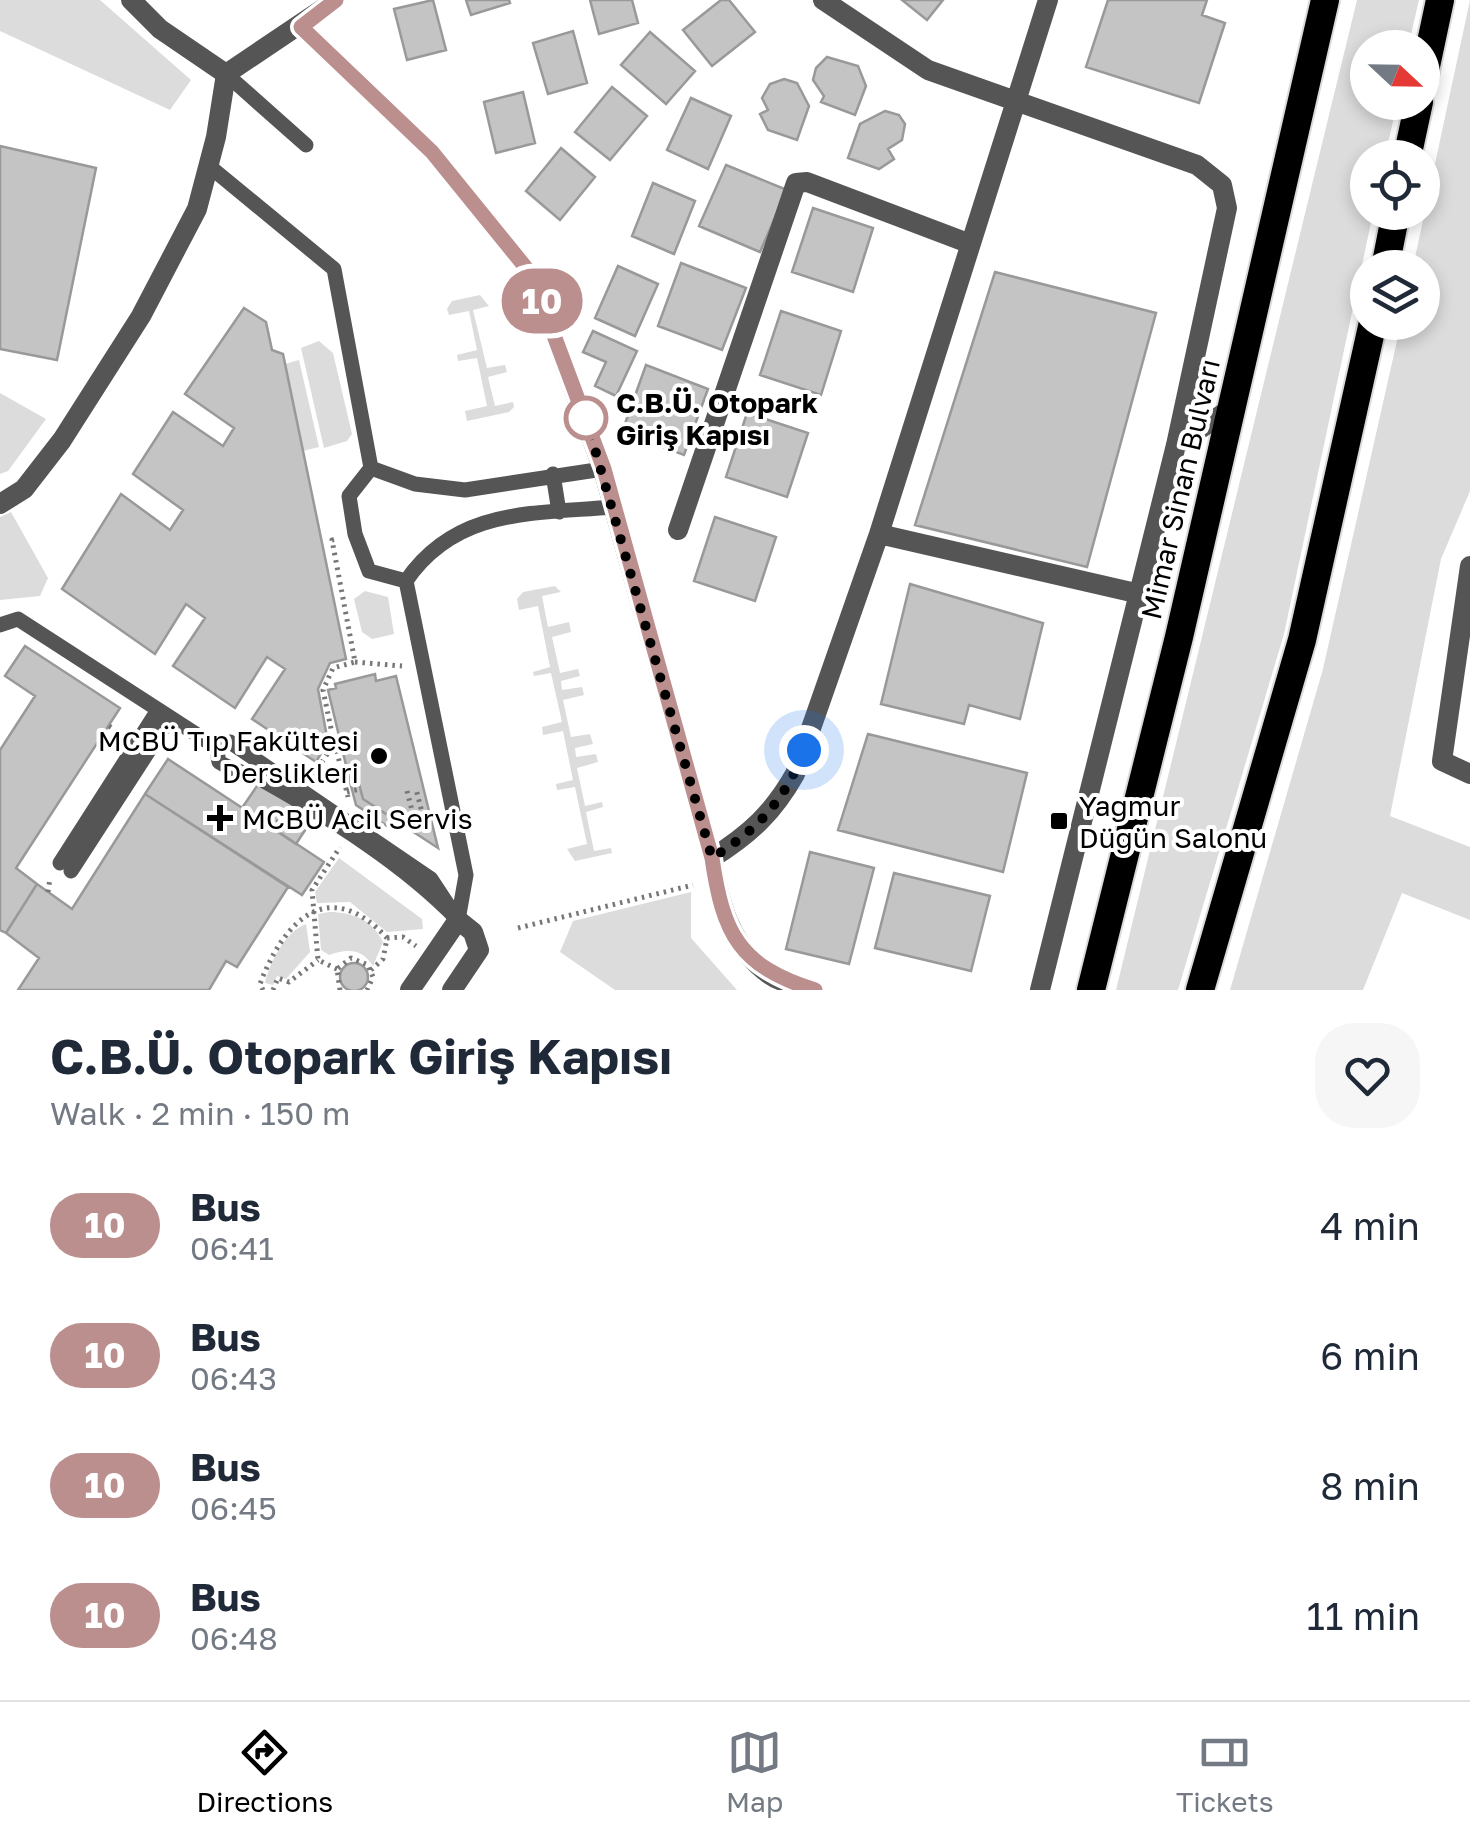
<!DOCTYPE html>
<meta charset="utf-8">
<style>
:root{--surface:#fff;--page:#f6f6f7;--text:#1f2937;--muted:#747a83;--line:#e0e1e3;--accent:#000}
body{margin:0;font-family:"Golos Text",sans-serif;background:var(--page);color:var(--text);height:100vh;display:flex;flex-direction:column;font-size:38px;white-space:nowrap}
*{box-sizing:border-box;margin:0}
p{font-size:32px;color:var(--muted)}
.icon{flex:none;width:55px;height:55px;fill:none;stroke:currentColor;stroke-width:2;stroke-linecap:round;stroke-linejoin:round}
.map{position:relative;height:990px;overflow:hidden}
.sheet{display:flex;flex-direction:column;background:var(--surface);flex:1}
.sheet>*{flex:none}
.badge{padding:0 20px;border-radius:32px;font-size:35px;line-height:65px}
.needle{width:65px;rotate:112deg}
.controls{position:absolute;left:1350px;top:30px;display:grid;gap:20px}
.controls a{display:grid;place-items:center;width:90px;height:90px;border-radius:50%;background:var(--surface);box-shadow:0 5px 15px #0003;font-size:50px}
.you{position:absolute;width:50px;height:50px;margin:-25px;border:8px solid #fff;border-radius:50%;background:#1a73e8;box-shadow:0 0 0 15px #1a73e833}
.map>.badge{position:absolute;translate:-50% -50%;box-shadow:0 0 0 5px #fff}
.round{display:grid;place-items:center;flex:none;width:105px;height:105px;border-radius:40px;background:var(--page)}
.summary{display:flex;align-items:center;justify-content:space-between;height:170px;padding:0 50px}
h1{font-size:48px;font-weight:700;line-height:75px}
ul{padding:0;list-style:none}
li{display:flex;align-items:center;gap:30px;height:130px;padding:0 50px}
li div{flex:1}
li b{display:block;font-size:38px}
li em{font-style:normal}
li .badge{min-width:110px;font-weight:700;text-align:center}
.menu{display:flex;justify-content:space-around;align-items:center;height:140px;border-top:2px solid var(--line);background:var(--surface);font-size:28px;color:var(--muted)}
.menu a{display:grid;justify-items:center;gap:5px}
.menu .active{color:var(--accent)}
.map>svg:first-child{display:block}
.green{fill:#dcdcdc}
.building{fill:#c4c4c4;stroke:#999;stroke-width:2.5}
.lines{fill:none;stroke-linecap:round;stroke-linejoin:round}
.trunk-casing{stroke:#dbdbdb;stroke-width:32}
.path{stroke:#777;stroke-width:5;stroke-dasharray:2.5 5;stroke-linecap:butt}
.service{stroke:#555;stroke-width:15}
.minor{stroke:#555;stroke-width:20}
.trunk{stroke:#000;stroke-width:28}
.line-casing{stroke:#fff;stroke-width:22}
.line{stroke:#bc8f8f;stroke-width:15}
.walk{stroke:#000;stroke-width:10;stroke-dasharray:0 18}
.stop-dot{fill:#fff;stroke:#bc8f8f;stroke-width:5}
.poi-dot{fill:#000;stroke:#fff;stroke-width:4}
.labels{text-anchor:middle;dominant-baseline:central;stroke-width:8;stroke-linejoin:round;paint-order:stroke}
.stop-label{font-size:28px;font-weight:bold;fill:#000;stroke:#fff;text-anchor:start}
.street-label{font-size:28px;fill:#000;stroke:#fff}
.poi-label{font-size:28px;fill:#000;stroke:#fff;text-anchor:start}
</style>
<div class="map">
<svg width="1470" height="990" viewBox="0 0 1470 990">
<rect width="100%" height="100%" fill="#fff"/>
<!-- green -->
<path class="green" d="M0,0H100L191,80L170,110L0,31Z
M1357,0H1419L1408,47L1368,48V102L1397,103L1385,157L1368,158V212L1373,213L1284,634L1178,990H1116Z
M1470,0V491L1441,559L1390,816L1470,847V920L1402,893L1363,990H1230L1323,669L1401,323L1422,322V268L1413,267Z
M480,295L489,306L473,310L487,368L505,365L507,372L488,377L495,406L513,402L514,407L509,412L467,421L465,411L487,406L477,358L458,361L457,355L477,350L469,311L449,315L447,309L452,301Z
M319,341L333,353L352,434L347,441L324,448L301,348Z
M299,360L319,447L303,451L285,364Z
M0,393L46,419L8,471L0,474Z
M11,512L48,578L40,596L0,600V517Z
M555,586L561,592L542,596L548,627L569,622L571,632L552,637L560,673L578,669L580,676L561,681L562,690L582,687L584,695L563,700L571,737L590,734L593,744L575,748L576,757L596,754L598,762L577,768L585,806L602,802L603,807L586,812L594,851L611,848L612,853L575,861L567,849L587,844L575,787L557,790L556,784L573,780L563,731L543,735L542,727L562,722L551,673L534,676L533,672L550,667L538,606L519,610L517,599L523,592Z
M365,591L388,597L394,634L372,639L362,632L354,599Z
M339,858L422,919L423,929L387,932L350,902L317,903L315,892Z
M691,892V938L737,990H615L560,952L573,921Z
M329,912C352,912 373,920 383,942L373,966C361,948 348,949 329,955L321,950L318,914Z
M306,924L310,952L286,979L277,976L273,985L265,983C270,962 285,932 306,924Z"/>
<!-- building -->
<path class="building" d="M433,0L446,50L407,60L394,9Z
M466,0H509L510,3L471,15Z
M590,0H632L638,23L599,34Z
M721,0H729L755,32L712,66L683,30Z
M902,0H943L927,20Z
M1108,0H1207L1202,15L1225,23L1199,103L1086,67Z
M573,31L587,83L548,94L533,43Z
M650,32L695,71L666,104L621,65Z
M827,57L858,66L866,86L855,115L821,102L824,96L813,80L816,68Z
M784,79L797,83L809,106L797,140L768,130L760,114L768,110L762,98L770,84Z
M612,87L647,116L610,160L575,132Z
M523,92L535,143L496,153L484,102Z
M691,98L731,116L708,169L667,150Z
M885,111L899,115L905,124L902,140L888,149L894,159L879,169L848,158L860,124Z
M0,146L96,168L57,360L0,349Z
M561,148L595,177L560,220L526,191Z
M726,165L787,190L760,252L699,226Z
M653,183L695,201L674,254L632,236Z
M813,208L873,228L853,292L792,272Z
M681,263L746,288L722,350L658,326Z
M618,266L658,284L635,336L595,318Z
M995,272L1156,313L1087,567L915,525Z
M244,308L266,322L272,350L283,354L346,659L330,663L318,689L328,742L316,762L252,719L285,669L267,657L235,708L173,666L205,618L186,604L155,654L62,589L121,494L170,530L183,510L133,474L173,412L223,446L234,428L185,394Z
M781,311L841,331L821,395L760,375Z
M593,331L637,351L616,396L595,386L606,362L583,352Z
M646,365L708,389L684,455L622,432Z
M747,413L808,433L787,497L726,477Z
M715,517L776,537L755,601L694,581Z
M910,584L1043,623L1020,719L969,705L964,724L881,704Z
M25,646L120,708L16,868L37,884L6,933L0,930V750L35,696L5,676Z
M375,674L376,681L396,676L438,848L363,799L359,784L351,786L328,690L336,688L335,684Z
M868,734L1027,773L1003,872L838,830Z
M168,759L324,862L302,895L145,794Z
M259,783L313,818L296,844L242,808Z
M359,784L363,799L392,818L387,826L356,805L351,786Z
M145,794L288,887L237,967L226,961L209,990H18L39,958L6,933L37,884L72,909Z
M810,852L874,868L849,964L786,949Z
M894,873L990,896L971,971L875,948Z
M340 977a14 14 0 1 1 28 0a14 14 0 1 1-28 0Z"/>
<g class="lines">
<defs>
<path id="trunk" d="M1422,85L1440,0
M1407,158L1419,102
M1385,268L1396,212
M1091,990L1179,637L1325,0
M1200,990L1302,640L1373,322"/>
</defs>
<!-- trunk casing -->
<use href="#trunk" class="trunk-casing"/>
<!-- path -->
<path class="path" d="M355,662L402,666
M109,726L121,734
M335,744L348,797
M314,775L334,743L323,690L333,668L355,662L332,540L337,539
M407,791L415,822L424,820L416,789
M347,792L361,789
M272,828L284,816
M48,892L50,878
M518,928L693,885
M387,938L403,937L416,946
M337,969L318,960L312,890L340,847
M263,990L260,984C284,920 329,875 387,938L383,959L371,970
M273,990L278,978L289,982L318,960
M340,990L337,969L351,958L368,965L373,977L367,990"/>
<!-- service -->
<path class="service" d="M226,74L306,145
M209,166L334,269L371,468
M603,469L465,490L415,484L371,468L349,496L355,534L369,571L406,581C456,508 532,514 613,507
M553,474L559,512
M406,581L466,875L458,920
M0,625L18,619L216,747
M230,742L431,879L458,920C404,864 330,818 262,780C248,773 233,771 219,762L216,747Z
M60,863L158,710
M71,871L170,718"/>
<!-- minor -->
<path class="minor" d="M131,0L160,29L226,74
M823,0L928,70L1197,165L1222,185L1227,208L1176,445L1040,990
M301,27L432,152L531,274L603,469L712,858C719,903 730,946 770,975C781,983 802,986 815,990
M1176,445L1233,407
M0,504L24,489L62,440L141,316L197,209L216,137L226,74L336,0
M678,530L796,183L807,182L968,243
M879,534L1140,594
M1470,566L1442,761L1470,774
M712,858C750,834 773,813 795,774L879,534L1048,0
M410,990L458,920L473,932L479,950L452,990"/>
<!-- trunk -->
<use href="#trunk" class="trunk"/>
</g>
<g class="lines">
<defs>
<path id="line" d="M336,0L301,27L432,152L531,274L604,469L712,858C723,934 739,966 815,990"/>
</defs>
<!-- line casing -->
<use href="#line" class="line-casing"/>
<!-- line -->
<use href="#line" class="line"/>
<!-- walk -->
<path class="walk" d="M586,418L712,858C757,830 785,801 804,750"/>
</g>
<!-- markers -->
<circle class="stop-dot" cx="586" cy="418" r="20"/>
<g class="poi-dot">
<circle cx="379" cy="756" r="10"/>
<path d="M215 803h10v10h10v10h-10v10h-10v-10h-10v-10h10z"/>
<rect x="1049" y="811" width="20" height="20" rx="5"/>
</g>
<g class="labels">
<!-- stop labels -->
<g class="stop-label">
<text x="616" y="402">C.B.Ü. Otopark<tspan x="616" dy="32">Giriş Kapısı</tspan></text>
</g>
<!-- street labels -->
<g class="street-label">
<text transform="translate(1180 489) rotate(-77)">Mimar Sinan Bulvarı</text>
</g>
<!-- poi labels -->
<g class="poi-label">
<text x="359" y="740" text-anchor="end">MCBÜ Tıp Fakültesi<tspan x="359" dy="32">Derslikleri</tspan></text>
<text x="1079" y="805">Yağmur<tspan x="1079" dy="32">Düğün Salonu</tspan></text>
<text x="242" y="818">MCBÜ Acil Servis</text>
</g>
</g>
</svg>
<div class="controls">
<a><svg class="needle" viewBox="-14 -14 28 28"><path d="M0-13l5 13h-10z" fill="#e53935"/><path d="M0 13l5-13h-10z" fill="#747a83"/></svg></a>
<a><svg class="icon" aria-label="locate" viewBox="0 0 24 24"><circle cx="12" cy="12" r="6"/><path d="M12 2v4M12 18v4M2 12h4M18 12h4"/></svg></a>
<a><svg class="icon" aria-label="layers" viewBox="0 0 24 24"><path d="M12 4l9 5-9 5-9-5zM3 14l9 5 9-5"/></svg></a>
</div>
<div class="you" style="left:804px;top:750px"></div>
<b class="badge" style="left:542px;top:301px;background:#bc8f8f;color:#fff">10</b>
</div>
<section class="sheet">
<div class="summary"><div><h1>C.B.Ü. Otopark Giriş Kapısı</h1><p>Walk · 2 min · 150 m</p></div><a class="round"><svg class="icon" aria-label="heart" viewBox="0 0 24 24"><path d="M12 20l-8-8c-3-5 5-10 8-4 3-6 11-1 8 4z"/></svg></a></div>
<ul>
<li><span class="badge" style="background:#bc8f8f;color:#fff">10</span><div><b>Bus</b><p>06:41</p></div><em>4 min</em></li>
<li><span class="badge" style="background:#bc8f8f;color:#fff">10</span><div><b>Bus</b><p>06:43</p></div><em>6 min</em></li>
<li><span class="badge" style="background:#bc8f8f;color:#fff">10</span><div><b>Bus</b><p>06:45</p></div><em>8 min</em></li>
<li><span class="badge" style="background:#bc8f8f;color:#fff">10</span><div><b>Bus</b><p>06:48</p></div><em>11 min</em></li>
</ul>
</section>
<nav class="menu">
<a class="active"><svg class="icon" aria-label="directions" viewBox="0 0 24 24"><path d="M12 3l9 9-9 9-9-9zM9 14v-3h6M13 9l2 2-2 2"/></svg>Directions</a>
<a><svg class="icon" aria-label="map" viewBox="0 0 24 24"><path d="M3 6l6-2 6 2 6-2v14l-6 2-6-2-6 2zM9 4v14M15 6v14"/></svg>Map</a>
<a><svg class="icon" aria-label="tickets" viewBox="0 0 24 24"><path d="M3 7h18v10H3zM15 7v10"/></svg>Tickets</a>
</nav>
